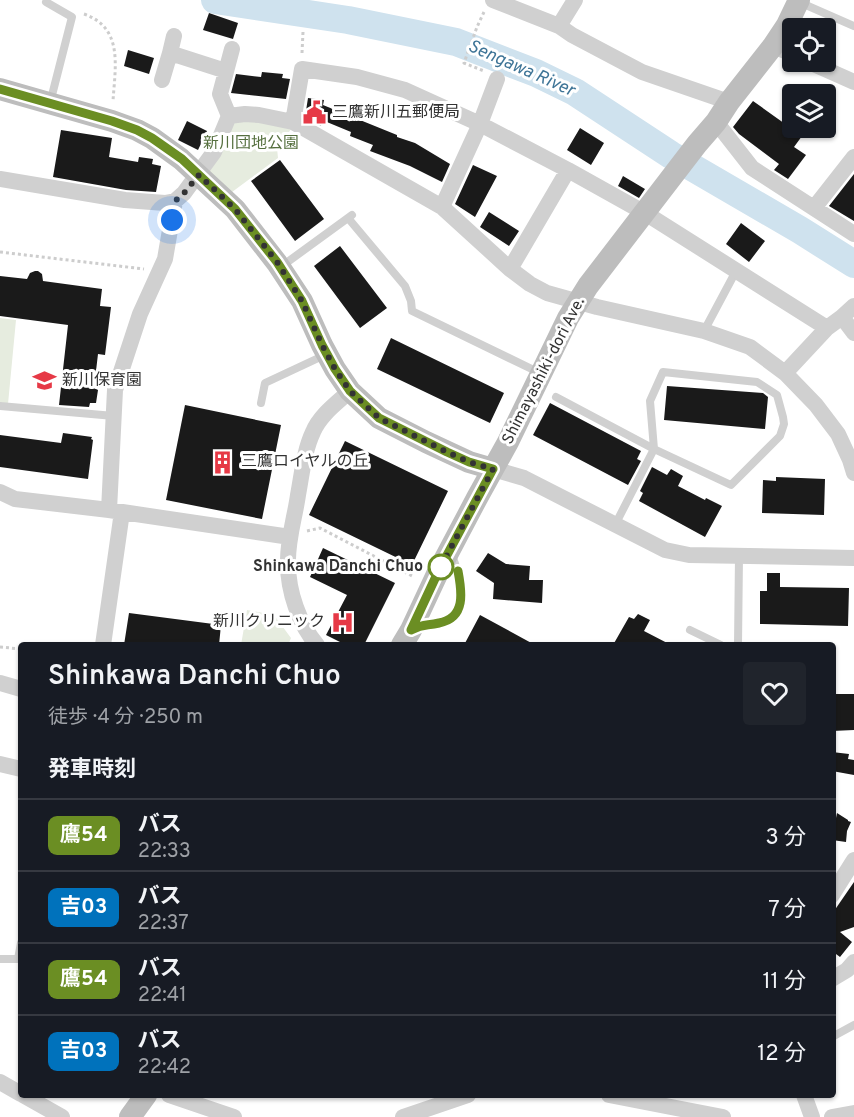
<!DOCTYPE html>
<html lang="ja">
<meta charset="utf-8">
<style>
:root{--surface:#171b24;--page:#20242c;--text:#f1f3f6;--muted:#9ea1a6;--line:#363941}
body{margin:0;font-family:Overpass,"Noto Sans JP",sans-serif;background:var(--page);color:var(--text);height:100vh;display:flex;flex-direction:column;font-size:22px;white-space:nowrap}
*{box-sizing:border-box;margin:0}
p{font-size:20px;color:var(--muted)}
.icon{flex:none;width:33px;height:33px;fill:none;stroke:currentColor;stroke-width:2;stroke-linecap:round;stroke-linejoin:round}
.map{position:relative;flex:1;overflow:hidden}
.details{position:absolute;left:18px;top:642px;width:818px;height:456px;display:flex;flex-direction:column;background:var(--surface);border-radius:6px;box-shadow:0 2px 4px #0004}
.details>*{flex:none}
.badge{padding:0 12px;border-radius:9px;font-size:21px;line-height:39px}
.fabs{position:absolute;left:782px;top:18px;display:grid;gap:12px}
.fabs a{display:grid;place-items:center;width:54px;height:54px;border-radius:6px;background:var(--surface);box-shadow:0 2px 4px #0004;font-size:30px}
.you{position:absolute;width:30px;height:30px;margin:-15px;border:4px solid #fff;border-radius:50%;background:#1a73e8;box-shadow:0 0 0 9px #1a73e833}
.map>.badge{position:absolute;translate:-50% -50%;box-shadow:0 0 0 3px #fff}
h2{padding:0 30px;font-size:22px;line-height:54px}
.round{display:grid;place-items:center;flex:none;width:63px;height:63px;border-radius:6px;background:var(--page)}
.headline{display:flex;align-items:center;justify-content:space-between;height:102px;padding:0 30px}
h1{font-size:28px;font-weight:600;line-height:45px}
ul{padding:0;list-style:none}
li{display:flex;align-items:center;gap:18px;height:72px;padding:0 30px;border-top:2px solid var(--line)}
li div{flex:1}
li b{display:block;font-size:22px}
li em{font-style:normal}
li .badge{min-width:66px;font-weight:700;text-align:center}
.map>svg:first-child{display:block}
.green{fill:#e6ecdf}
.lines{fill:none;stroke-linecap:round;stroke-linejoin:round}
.river{stroke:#cfe2ee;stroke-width:28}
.building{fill:#1a1a1a}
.path{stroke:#cdcdcd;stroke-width:3;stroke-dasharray:3 3;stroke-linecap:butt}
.lane{stroke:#d0d0d0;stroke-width:8}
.street{stroke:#d0d0d0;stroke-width:16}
.secondary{stroke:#bdbdbd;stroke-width:22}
.line-casing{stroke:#fff;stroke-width:14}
.line{stroke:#6b8e23;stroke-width:9}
.walk{stroke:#333;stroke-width:6;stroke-dasharray:0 10.8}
.stop-dot{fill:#fff;stroke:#6b8e23;stroke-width:3}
.labels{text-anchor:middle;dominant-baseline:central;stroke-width:6;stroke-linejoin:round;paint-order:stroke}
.poi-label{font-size:16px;fill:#333;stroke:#fff;text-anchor:start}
.park-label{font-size:16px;fill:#56703f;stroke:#fff}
.street-label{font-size:16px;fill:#333;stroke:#fff}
.stop-label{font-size:16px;font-weight:bold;fill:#333;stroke:#fff;text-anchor:end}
.water-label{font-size:18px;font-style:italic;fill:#3f7597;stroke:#fff}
</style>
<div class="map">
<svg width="854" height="1117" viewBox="0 0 854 1117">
<rect width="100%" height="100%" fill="#fff"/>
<!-- green -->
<path class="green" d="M233,118L292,128L277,148L278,158L228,195L205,173Z
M0,318L16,320L8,404L0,403Z
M247,610L274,615L291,638L288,645H241Z"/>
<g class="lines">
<!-- river -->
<path class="river" d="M215,0L348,20L456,42L536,73L575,92L671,155L800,230L854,264"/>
</g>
<!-- building -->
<path class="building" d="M209,13L238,23L233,39L203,30Z
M128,50L154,58L149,74L124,66Z
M262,72L283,74L282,78L290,79L286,99L231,93L236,74L261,77Z
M308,98L324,100L323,105L397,135V137L415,143L450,164L442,182L410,166L370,151L373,145L350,136L351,132L322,120L321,126L305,117Z
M753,101L802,136L794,147L806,155L788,179L774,170L779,164L739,134L733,127Z
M187,121L207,131L198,150L178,140Z
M580,128L604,143L591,165L567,150Z
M61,130L112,138L109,157L138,162L139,157L153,159L152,164L161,166L156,192L126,190L53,177Z
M280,160L324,219L295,241L251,181Z
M473,165L497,176L475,217L455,204Z
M854,174V221L829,206Z
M623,176L645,189L639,198L618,186Z
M489,212L519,231L509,246L480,227Z
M741,223L765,241L749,262L726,244Z
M340,246L387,308L360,328L314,266Z
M35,271H38L42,274L43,281L102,289L100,306L111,307L105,355L98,354L94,388L98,390L96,403H90L89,407L59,405L68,325L0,316V276L27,279L30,273Z
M391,338L504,393L490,423L377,369Z
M667,386L763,393L768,397L765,429L664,420Z
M550,403L641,451L637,459L641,461L628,485L533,435Z
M185,405L281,425L262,519L166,500Z
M63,433L92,437L91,439L93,440L88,479L0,467V435L61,443Z
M345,441L448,491L412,565L309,515Z
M652,467L667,475L671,469L683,476L678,486L705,500L706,498L722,506L705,537L639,501L643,493L640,491Z
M776,477L825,479L824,515L762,513L763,480L776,481Z
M323,548L395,583L364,645H346L326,635L347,595L310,577Z
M488,553L506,564L530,566L529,580H543L542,603L493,599L494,583L476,571Z
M767,573H780V587L849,588L848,626L760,624V591H767Z
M129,613L221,625L219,645H124Z
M638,614L650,620L644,631L671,645H613L629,617L634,619Z
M480,615L535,645H464Z
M832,694H854V730L832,731Z
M832,752L849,754L848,759L854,760V775L832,771Z
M837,813L848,820V821L851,822L847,831L846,842L832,840V818H836Z
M854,882V927L840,932L852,942L840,957L832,951V914Z"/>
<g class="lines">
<!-- path -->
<path class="path" d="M484,12L477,27L464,63L484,71
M84,14C124,28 115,67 113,101
M302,53L303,32
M0,252L144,269
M307,531L320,528L414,577
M0,647L21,649"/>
<!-- lane -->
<path class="lane" d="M46,2L72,17L50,103
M799,2L854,26
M348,218L405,286L411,301L412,311L540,373
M282,266L352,215
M704,331L736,271
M556,397L654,449L731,485L780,436L784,424L783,417L777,395L757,382L663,372L650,401L654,449L615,525
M261,403L265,383L327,354
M0,406L114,416
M417,627C427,622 439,625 449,620C471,610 458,571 452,555
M690,630L721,645
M738,645L739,556
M0,959H18L21,943
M832,1037L854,1025"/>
<!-- street -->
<path class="street" d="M493,0L559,26L572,35L642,72L729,102
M559,26L575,0
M773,46L792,54
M170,53L174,36
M809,62L854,82
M162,80L170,53L226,71
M229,116L220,94L232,49
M293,122L302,69L357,77L405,90L480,124L568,170L645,213L827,328
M716,122L752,168L854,234
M0,179L125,200L165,203L175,201L184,193L214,152L229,116L245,114L259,115L293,122L442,207L510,269L530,284L547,293L597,307L704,331L750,347L785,373L816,405L838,434L850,460L854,473
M442,207L480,124L497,79
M814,208L854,157
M510,269L568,170
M842,317L854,333
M785,373L827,328L842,317L854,306
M493,469L524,478L665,550L689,555L854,558
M0,492L15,499L109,510L290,537
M109,510L115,390L140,314L165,259L175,201
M103,645L122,512
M317,645C299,624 288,591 288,564C287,541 295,517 298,495C302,474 304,451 313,432C320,415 337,403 350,391
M0,683L21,689
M0,764L21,769
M832,895L854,860
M832,979L847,970L854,962
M0,1082L21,1094
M23,1095L62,1117
M169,1095L234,1117
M609,1095L723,1117
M804,1095L812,1117
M403,1117L468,1095
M832,1117L854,1113"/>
<!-- secondary -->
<path class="secondary" d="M0,89L112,121L137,130L152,138L181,159L235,209L277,263L302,301L322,345L335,369L350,391L379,418L426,442L469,462L493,469
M402,645L411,630L439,570L477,498L508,442L568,318L588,286L697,144L716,122L729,102L773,46L787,25L799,0
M130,1117L146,1095"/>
</g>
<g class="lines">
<defs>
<path id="line" d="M0,89L112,121L137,130L152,138L182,159L235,209L277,262L302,301L322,345L335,369L350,391L379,418L447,452L469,462L493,469L439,570L411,630C424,623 426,626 439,623C466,618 462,592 458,571"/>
</defs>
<!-- line casing -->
<use href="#line" class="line-casing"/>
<!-- line -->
<use href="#line" class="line"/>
<!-- walk -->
<path class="walk" d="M172,220L175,201L184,193L199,175L235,209L277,262L302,301L322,345L335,369L350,391L379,418L447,452L469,462L493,469L439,570L441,567"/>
</g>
<!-- icons -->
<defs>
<symbol id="civic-bare" viewBox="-9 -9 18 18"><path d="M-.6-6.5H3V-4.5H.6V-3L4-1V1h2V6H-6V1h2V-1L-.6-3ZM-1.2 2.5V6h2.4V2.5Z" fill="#e63946" stroke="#fff" stroke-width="2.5" paint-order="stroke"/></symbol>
<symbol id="school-bare" viewBox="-9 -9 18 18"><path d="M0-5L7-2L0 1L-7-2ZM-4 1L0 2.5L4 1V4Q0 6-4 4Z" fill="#e63946" stroke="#fff" stroke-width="2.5" paint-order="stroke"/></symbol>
<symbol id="building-bare" viewBox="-9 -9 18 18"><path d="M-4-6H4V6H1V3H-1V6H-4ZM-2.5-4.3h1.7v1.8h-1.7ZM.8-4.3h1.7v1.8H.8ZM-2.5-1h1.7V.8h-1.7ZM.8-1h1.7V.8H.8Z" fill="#e63946" stroke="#fff" stroke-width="2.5" paint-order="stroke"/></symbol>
<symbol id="hospital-bare" viewBox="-9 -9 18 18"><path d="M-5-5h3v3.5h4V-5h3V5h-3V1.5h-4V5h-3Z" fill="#e63946" stroke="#fff" stroke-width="2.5" paint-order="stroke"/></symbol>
</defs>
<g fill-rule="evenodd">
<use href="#civic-bare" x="298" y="96" width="33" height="33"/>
<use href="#school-bare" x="28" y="364" width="33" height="33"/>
<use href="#building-bare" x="206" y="446" width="33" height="33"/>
<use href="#hospital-bare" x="326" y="606" width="33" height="33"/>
</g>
<!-- markers -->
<circle class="stop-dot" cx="441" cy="567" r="12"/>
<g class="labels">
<!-- poi labels -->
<g class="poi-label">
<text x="332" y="113">三鷹新川五郵便局</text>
<text x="62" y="381">新川保育園</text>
<text x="241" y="462">三鷹ロイヤルの丘</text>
<text x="325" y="622" text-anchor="end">新川クリニック</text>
</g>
<!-- park labels -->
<g class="park-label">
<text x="251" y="144">新川団地公園</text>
</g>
<!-- street labels -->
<g class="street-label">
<text transform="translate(544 371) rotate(-63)">Shimayashiki-dori Ave.</text>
</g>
<!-- stop labels -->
<g class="stop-label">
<text x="423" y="567">Shinkawa Danchi Chuo</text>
</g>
<!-- water labels -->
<g class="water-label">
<text transform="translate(521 69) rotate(24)">Sengawa River</text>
</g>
</g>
</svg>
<div class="fabs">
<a><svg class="icon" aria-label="locate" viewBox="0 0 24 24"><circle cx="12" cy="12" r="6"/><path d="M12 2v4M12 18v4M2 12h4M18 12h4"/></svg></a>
<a><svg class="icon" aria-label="layers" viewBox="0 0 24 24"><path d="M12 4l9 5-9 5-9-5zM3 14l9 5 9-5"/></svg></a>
</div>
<div class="you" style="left:172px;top:220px"></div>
<section class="details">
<div class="headline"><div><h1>Shinkawa Danchi Chuo</h1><p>徒歩 · 4 分 · 250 m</p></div><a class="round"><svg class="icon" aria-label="heart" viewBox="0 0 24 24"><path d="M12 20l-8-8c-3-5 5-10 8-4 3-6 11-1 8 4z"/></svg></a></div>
<h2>発車時刻</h2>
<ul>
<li><span class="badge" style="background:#6b8e23;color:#fff">鷹54</span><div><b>バス</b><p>22:33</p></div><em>3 分</em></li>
<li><span class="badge" style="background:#0072bc;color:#fff">吉03</span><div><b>バス</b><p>22:37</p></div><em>7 分</em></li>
<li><span class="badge" style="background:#6b8e23;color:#fff">鷹54</span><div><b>バス</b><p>22:41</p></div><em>11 分</em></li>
<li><span class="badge" style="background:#0072bc;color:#fff">吉03</span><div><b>バス</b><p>22:42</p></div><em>12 分</em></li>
</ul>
</section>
</div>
